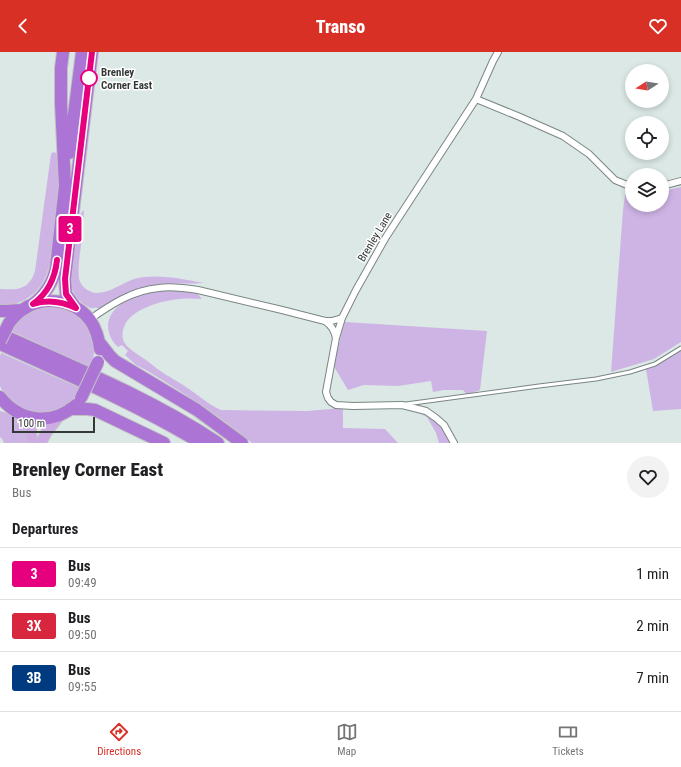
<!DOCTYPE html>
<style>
:root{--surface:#fff;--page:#f2f2f2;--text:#202124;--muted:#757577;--line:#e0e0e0;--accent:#d93025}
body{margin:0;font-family:"Roboto Condensed",sans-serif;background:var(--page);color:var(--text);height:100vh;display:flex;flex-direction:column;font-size:15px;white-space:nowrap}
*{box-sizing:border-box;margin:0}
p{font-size:13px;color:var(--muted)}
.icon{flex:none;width:22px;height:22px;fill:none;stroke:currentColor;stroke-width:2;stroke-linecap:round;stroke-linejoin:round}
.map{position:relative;height:391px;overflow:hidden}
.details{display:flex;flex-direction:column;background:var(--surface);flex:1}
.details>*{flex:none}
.badge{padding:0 8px;border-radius:3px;font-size:14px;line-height:26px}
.needle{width:26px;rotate:258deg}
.fabs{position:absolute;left:625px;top:12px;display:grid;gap:8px}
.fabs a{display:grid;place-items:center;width:44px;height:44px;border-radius:50%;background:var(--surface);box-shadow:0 2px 6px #0003;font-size:20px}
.scale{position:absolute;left:12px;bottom:10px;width:83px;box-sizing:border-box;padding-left:4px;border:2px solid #343938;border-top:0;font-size:11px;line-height:14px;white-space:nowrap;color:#343938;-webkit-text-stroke:3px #fff;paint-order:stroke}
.map>.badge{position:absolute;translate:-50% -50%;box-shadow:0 0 0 2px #fff}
h2{padding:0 12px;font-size:15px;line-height:36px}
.round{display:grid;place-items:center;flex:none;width:42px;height:42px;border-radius:21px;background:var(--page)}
.head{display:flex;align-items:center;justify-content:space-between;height:68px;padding:0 12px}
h1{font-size:19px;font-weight:800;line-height:30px}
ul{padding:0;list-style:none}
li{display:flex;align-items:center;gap:12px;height:52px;padding:0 12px;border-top:1px solid var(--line)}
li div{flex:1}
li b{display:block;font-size:15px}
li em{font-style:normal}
li .badge{min-width:44px;font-weight:700;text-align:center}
header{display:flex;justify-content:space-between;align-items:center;height:52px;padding:0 12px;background:var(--accent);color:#fff;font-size:18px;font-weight:800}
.tabs{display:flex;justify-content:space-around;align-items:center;height:56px;border-top:1px solid var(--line);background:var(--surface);font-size:11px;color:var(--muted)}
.tabs a{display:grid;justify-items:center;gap:2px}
.tabs .current{color:var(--accent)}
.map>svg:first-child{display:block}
.green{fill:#ceb4e5}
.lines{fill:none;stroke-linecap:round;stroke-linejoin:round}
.lane-casing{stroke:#7a8683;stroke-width:5}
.street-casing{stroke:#7a8683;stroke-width:8}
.primary-casing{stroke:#c2c4c3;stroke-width:12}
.highway-casing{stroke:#c2c4c3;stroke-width:14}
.lane{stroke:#fff;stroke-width:3}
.street{stroke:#fff;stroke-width:6}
.primary{stroke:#cdace6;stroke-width:10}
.highway{stroke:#ac75d5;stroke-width:12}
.highway-bridge-casing{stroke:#c2c4c3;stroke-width:14;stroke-linecap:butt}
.highway-bridge{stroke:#ac75d5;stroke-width:12}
.line-casing{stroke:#fff;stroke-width:9}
.line{stroke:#e6007e;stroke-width:6}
.stop-dot{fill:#fff;stroke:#e6007e;stroke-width:2}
.labels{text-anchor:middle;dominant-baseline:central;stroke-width:3;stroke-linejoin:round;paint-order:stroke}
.stop-label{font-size:11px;font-weight:bold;fill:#343938;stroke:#fff;text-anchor:start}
.street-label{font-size:11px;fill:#343938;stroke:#fff}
</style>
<header><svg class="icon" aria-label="back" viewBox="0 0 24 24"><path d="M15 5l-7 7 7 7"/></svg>Transo<svg class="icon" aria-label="heart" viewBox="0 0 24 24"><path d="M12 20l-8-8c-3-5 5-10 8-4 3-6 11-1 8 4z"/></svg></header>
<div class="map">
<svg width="681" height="391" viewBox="0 0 681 391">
<rect width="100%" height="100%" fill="#dbe8e6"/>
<!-- green -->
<path class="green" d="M53,100L59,102C60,112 60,122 60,133C59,147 56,161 55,176C52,196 52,220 38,237C28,249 14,253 0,255V237C18,238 29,238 35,219L51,102Z
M681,135V290L654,307L611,320L623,158L626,136L632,138V153H662V139Z
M84,158C83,172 82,187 80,201C79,209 78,218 79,226C80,234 88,240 96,241C110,241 122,231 134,227C158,221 181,227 204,231C190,232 175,231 160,232C138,234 119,246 100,257C96,255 95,256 91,256C88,255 85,253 82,251C74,244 71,236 71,226L76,173L79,163Z
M163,238L182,239L198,242L202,247C195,247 188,246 181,247C163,248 130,257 124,275C122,280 122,286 124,290C128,297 136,301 143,306C152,312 160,320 170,325C174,328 179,330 183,333C196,341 207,352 221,358L307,359L343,356V376L385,377L398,391H252C219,363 183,341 146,318L136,313L125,303L128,299L122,293L118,295C112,289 108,283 108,273C110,249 143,242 163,238Z
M51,254C56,255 62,255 67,257C83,262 96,283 94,300C94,305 92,310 90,315L11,279L19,267L34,257Z
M345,270L487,279L480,338L467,343L463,338H444L433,340L431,329L398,334L364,333L348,338L333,313Z
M681,298V357L653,359L646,317Z
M1,301L80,336L76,344L72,349L67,354L55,359L38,362L17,355L3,340L0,334V304Z
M0,359C9,361 23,368 26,378C27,382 26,387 26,391H4L2,387L0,385Z
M419,361L431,365L438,370L450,391H439L436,381L427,365Z"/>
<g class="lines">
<defs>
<path id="lane" d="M406,352L539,334L596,327L630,320L655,312L681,296"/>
<path id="street" d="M476,47L520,65L563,84L589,102L615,128L632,135
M662,134L681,129
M89,268C110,253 133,238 159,236C172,234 185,236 198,238L282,258L325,269H332L342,266
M325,269C332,274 334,278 336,286
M454,391L444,373L436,366L426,359L402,353L353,354L336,353L331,350L328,346L326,340L336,286L342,266L356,238L386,185L476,47L493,9L498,0"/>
<path id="primary" d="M24,364L31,377L32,391
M41,391L46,381L60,363"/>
<path id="highway" d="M69,101L82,0
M33,252C46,242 53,231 56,215L65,134L61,52V16L63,0
M76,256L66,242L65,227L92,0
M0,259H6L21,258
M9,271C13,266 17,261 22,258C43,243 74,247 90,268C96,277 99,287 100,297
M0,282C74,315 150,346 218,391
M99,290L110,304L115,309L197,358L216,372L242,391
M0,292C68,323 136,352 201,391
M0,345C20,370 51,374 76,353
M70,357H87L95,358L164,391"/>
</defs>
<!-- lane casing -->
<use href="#lane" class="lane-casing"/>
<!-- street casing -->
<use href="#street" class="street-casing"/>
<!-- primary casing -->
<use href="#primary" class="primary-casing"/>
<!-- highway casing -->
<use href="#highway" class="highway-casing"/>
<!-- lane -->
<use href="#lane" class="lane"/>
<!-- street -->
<use href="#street" class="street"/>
<!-- primary -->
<use href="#primary" class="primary"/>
<!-- highway -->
<use href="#highway" class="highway"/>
<defs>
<path id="highway-bridge" d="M0,289L9,271
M81,346L98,310"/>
</defs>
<!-- highway-bridge casing -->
<use href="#highway-bridge" class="highway-bridge-casing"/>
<!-- highway-bridge -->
<use href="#highway-bridge" class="highway-bridge"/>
</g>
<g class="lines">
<defs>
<path id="line" d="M57,208C55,227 48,241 33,252C48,247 61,249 76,256L66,242L65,227L92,0"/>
</defs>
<!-- line casing -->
<use href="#line" class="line-casing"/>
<!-- line -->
<use href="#line" class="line"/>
</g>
<!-- markers -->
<circle class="stop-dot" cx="89" cy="26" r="8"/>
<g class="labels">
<!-- stop labels -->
<g class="stop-label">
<text x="101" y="20">Brenley<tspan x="101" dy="13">Corner East</tspan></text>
</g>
<!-- street labels -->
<g class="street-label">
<text transform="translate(375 185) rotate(-59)">Brenley Lane</text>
</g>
</g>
</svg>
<div class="fabs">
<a><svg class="needle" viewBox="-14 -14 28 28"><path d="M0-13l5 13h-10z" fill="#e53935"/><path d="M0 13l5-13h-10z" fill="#757577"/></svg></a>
<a><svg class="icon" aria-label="locate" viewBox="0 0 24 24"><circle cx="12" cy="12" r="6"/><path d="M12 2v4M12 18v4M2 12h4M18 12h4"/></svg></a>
<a><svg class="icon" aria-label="layers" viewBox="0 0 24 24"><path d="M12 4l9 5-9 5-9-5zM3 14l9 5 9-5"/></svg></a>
</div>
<div class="scale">100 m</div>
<b class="badge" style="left:70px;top:177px;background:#e6007e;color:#fff">3</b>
</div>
<section class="details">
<div class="head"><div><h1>Brenley Corner East</h1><p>Bus</p></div><a class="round"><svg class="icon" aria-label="heart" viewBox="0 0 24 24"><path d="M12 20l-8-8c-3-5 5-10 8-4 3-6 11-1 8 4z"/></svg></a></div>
<h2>Departures</h2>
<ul>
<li><span class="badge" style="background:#e6007e;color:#fff">3</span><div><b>Bus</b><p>09:49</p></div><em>1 min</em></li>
<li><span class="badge" style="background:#d7263d;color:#fff">3X</span><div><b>Bus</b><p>09:50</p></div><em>2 min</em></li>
<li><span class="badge" style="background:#003b80;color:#fff">3B</span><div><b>Bus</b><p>09:55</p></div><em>7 min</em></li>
</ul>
</section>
<nav class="tabs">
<a class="current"><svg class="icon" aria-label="directions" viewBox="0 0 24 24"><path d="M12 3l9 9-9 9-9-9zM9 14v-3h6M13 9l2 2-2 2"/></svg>Directions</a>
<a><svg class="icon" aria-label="map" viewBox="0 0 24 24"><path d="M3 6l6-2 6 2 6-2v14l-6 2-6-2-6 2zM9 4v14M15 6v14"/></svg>Map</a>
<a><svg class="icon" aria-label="tickets" viewBox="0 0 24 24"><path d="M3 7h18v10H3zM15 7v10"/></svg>Tickets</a>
</nav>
